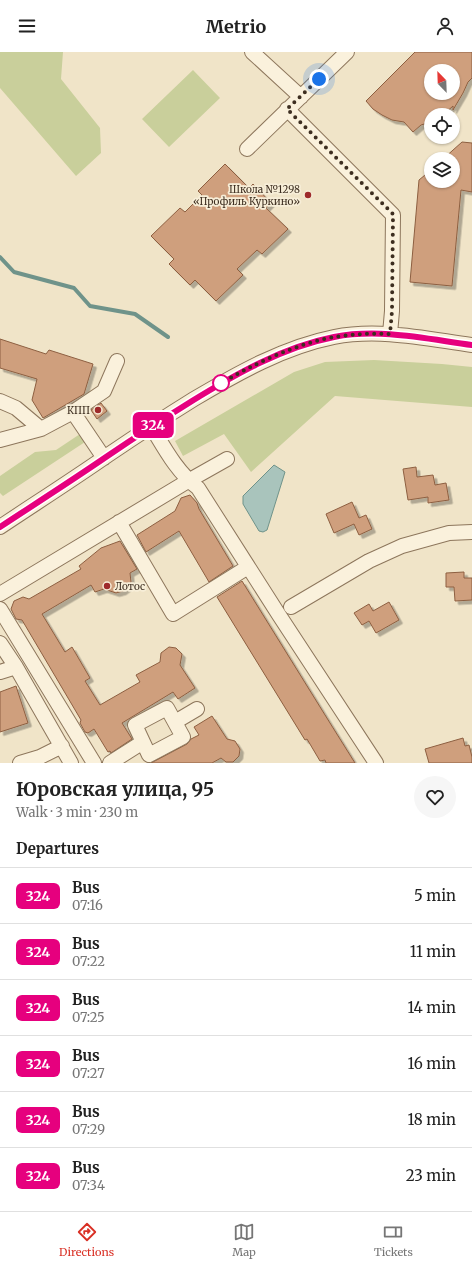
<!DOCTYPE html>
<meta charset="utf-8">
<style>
:root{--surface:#fff;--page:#f6f6f6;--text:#222;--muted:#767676;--line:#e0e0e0;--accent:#d93025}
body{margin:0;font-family:Merriweather,serif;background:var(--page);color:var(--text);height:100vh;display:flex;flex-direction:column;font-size:15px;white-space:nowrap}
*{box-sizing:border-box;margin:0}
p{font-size:13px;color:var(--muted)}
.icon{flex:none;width:22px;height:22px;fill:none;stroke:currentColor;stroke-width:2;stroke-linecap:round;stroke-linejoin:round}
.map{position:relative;height:711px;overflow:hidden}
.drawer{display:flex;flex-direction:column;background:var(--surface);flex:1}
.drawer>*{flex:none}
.badge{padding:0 8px;border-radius:6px;font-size:14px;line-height:26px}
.needle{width:26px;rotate:337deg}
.tools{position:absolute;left:424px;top:12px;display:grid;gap:8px}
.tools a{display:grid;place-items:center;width:36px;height:36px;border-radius:50%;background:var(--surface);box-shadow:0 1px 3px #0004;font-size:20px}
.you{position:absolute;width:20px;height:20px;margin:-10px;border:3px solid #fff;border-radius:50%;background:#1a73e8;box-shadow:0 0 0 6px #1a73e833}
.map>.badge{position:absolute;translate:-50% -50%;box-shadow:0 0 0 2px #fff}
h2{padding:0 16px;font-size:15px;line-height:36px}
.round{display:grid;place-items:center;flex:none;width:42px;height:42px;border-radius:21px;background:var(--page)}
.headline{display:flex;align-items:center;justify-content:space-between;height:68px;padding:0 16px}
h1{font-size:19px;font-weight:700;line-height:30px}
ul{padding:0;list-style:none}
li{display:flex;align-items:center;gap:12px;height:56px;padding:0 16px;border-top:1px solid var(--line)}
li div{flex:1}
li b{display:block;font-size:15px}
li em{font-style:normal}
li .badge{min-width:44px;font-weight:700;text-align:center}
header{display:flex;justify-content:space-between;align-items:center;height:52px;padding:0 16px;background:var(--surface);font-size:18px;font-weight:700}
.tab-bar{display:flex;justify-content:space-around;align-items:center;height:56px;border-top:1px solid var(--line);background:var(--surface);font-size:11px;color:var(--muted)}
.tab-bar a{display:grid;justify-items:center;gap:2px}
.tab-bar .on{color:var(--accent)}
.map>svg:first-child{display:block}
.green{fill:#c9cf9b}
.water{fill:#a9c4bc;stroke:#6f938a}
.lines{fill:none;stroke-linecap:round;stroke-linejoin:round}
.stream{stroke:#6f938a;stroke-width:4}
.building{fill:#cf9f7d;stroke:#8d5f41;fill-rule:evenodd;filter:url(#shadow)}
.minor-casing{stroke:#8d765c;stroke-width:16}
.minor{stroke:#faf1dc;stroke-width:14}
.line-casing{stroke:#fff;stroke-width:9}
.line{stroke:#e6007e;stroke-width:6}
.walk{stroke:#3d2e20;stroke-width:4;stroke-dasharray:0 7.2}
.poi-dot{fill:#9e2a2b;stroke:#f7eed8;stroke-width:1.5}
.stop-dot{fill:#fff;stroke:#e6007e;stroke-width:2}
.labels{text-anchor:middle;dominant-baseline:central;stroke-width:3.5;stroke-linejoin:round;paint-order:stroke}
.poi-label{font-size:10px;fill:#3d2e20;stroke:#f7eed8;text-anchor:end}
</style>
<header><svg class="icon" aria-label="menu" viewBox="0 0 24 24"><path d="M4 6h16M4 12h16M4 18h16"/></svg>Metrio<svg class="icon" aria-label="person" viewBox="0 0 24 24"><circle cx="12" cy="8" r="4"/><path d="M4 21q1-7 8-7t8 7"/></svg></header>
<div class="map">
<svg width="472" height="711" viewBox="0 0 472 711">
<defs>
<filter id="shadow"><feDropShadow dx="3.5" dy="3.5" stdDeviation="0" flood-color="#0004"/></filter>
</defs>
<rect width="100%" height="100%" fill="#f0e4c8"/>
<!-- green -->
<path class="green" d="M0,0H63L61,27L100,76L101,101L76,124L0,36Z
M193,18L220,46L169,95L142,67Z
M374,308L442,312L472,315V355L335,344L251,420L224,382L183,404L175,389L294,320L325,310Z
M83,380L85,390L3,444L0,441V424L35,400L56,398Z"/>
<!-- water -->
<path class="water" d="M274,413L285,420L267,478L263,480L259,479L243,452V444Z"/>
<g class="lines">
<!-- stream -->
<path class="stream" d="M0,205L14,220L74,236L90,254L135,262L168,285"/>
</g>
<!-- building -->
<path class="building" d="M415,0H472V26L468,30L463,41L453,58V54L443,63H431V70L421,73L413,80L404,70L392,68L382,63L373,57L366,49ZM431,19H453V41H431Z
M462,90L472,91V140L461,138L452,234L410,230L419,128L431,118V129H453V107H443Z
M225,112L249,136L253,132L271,151L266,156L288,177L262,202L257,198L237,217L243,223L216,249L195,228L190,233L169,212L174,207L151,184L180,156L185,160L202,143L198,139Z
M0,287L46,302L49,298L93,312L84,342L43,366L32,348L37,327L0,316Z
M101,351L107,359L97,367L91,358Z
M416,415L417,425L433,423L435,433L446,431L449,448L428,451V445L408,448L403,417Z
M190,443L197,451L199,457L233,514L209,530L179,479L146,500L137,483L175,459L181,446Z
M352,450L359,466L366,463L372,477L359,483L354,472L334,481L326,462Z
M120,489L137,517L130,521L131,530L128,535L123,539L116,541L104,537L95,540L91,533L42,562L65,600L72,595L90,626L85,629L100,653L140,630L136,623L160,610L161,601L169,595L176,596L182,602L180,613L195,636L178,647L173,640L122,671L132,687L111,701L110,699L108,700L94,677L88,681L85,680L80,671L81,668L22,568L16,567L11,557L14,549L23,545L29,547L81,517L79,514L101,496Z
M464,520V526H472V548L455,549L454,535H446V521Z
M242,529L330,671L355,711H326L325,708L320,709L307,687L305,688L217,545Z
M389,550L399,568L376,581L369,569L362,573L354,561L369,552L373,559Z
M16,634L28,671L0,680V640Z
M212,664L227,687L235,689L240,697L239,704L233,710H226L221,706L212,711H151L187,692L191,687L199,683L194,675Z
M463,686L465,694L469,693L472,705V711H429L425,697Z"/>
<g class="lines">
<defs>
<path id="minor" d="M252,0L301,45
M287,57L393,163L392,259L390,282
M247,97L347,0
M0,349L16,356L41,377
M73,360L104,406
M151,374C165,397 177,420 198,436L279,563L376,711
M0,388L41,377L73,360L104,339L117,309
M119,470L173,562L248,515
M0,475C36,451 72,428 108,403C136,384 165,365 194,347C238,321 284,295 334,285C380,276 427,287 472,293
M0,542L188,429L227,407
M291,555L369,509L402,494L449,481L472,480
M0,557L94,711
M0,591L16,615L71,711
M0,620L16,615
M167,656L183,685L149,703L135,673Z
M175,670L197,657
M20,711L40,705L62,694
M110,711L143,690"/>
</defs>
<!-- minor casing -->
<use href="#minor" class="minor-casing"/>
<!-- minor -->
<use href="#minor" class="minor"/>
</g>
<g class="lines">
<defs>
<path id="line" d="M0,475C35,452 71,429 106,405C134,386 163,367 192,349C236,322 283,295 334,285C380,276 427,287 472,293"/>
</defs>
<!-- line casing -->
<use href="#line" class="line-casing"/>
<!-- line -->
<use href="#line" class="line"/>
<!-- walk -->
<path class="walk" d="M221,331L220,332C251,313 300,290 335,285C354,282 372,281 390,282L392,259L393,162L287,57L319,27"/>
</g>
<!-- markers -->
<g class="poi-dot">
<circle cx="308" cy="143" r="4"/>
<circle cx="98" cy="358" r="4"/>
<circle cx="107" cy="534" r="4"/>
</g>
<circle class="stop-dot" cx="221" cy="331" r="8"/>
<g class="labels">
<!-- poi labels -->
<g class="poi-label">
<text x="300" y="137">Школа №1298<tspan x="300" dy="12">«Профиль Куркино»</tspan></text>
<text x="90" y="358">КПП</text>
<text x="115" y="534" text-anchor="start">Лотос</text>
</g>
</g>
</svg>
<div class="tools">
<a><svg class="needle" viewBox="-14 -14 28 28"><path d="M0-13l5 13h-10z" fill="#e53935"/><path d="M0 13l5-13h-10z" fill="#767676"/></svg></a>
<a><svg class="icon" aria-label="locate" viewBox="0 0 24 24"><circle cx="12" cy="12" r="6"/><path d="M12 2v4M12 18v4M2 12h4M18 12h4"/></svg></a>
<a><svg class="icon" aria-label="layers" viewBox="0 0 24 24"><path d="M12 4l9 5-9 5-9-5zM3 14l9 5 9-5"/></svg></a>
</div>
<div class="you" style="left:319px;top:27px"></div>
<b class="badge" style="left:153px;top:373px;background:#e6007e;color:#fff">324</b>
</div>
<section class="drawer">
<div class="headline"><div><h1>Юровская улица, 95</h1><p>Walk · 3 min · 230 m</p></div><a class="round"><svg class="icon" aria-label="heart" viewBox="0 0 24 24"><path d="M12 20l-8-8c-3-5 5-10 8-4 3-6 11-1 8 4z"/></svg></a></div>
<h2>Departures</h2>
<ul>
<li><span class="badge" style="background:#e6007e;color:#fff">324</span><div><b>Bus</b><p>07:16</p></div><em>5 min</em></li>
<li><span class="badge" style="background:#e6007e;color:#fff">324</span><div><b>Bus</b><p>07:22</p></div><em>11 min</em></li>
<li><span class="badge" style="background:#e6007e;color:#fff">324</span><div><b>Bus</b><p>07:25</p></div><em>14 min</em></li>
<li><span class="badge" style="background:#e6007e;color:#fff">324</span><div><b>Bus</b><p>07:27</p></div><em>16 min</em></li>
<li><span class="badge" style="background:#e6007e;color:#fff">324</span><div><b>Bus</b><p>07:29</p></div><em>18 min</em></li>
<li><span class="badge" style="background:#e6007e;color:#fff">324</span><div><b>Bus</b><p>07:34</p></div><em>23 min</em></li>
</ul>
</section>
<nav class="tab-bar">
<a class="on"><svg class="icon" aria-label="directions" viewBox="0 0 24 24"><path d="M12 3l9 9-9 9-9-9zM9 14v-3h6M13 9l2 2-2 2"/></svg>Directions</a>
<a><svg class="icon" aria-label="map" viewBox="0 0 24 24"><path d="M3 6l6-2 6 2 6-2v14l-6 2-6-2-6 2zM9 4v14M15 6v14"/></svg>Map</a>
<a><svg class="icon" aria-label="tickets" viewBox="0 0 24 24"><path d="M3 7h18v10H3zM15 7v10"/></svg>Tickets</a>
</nav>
